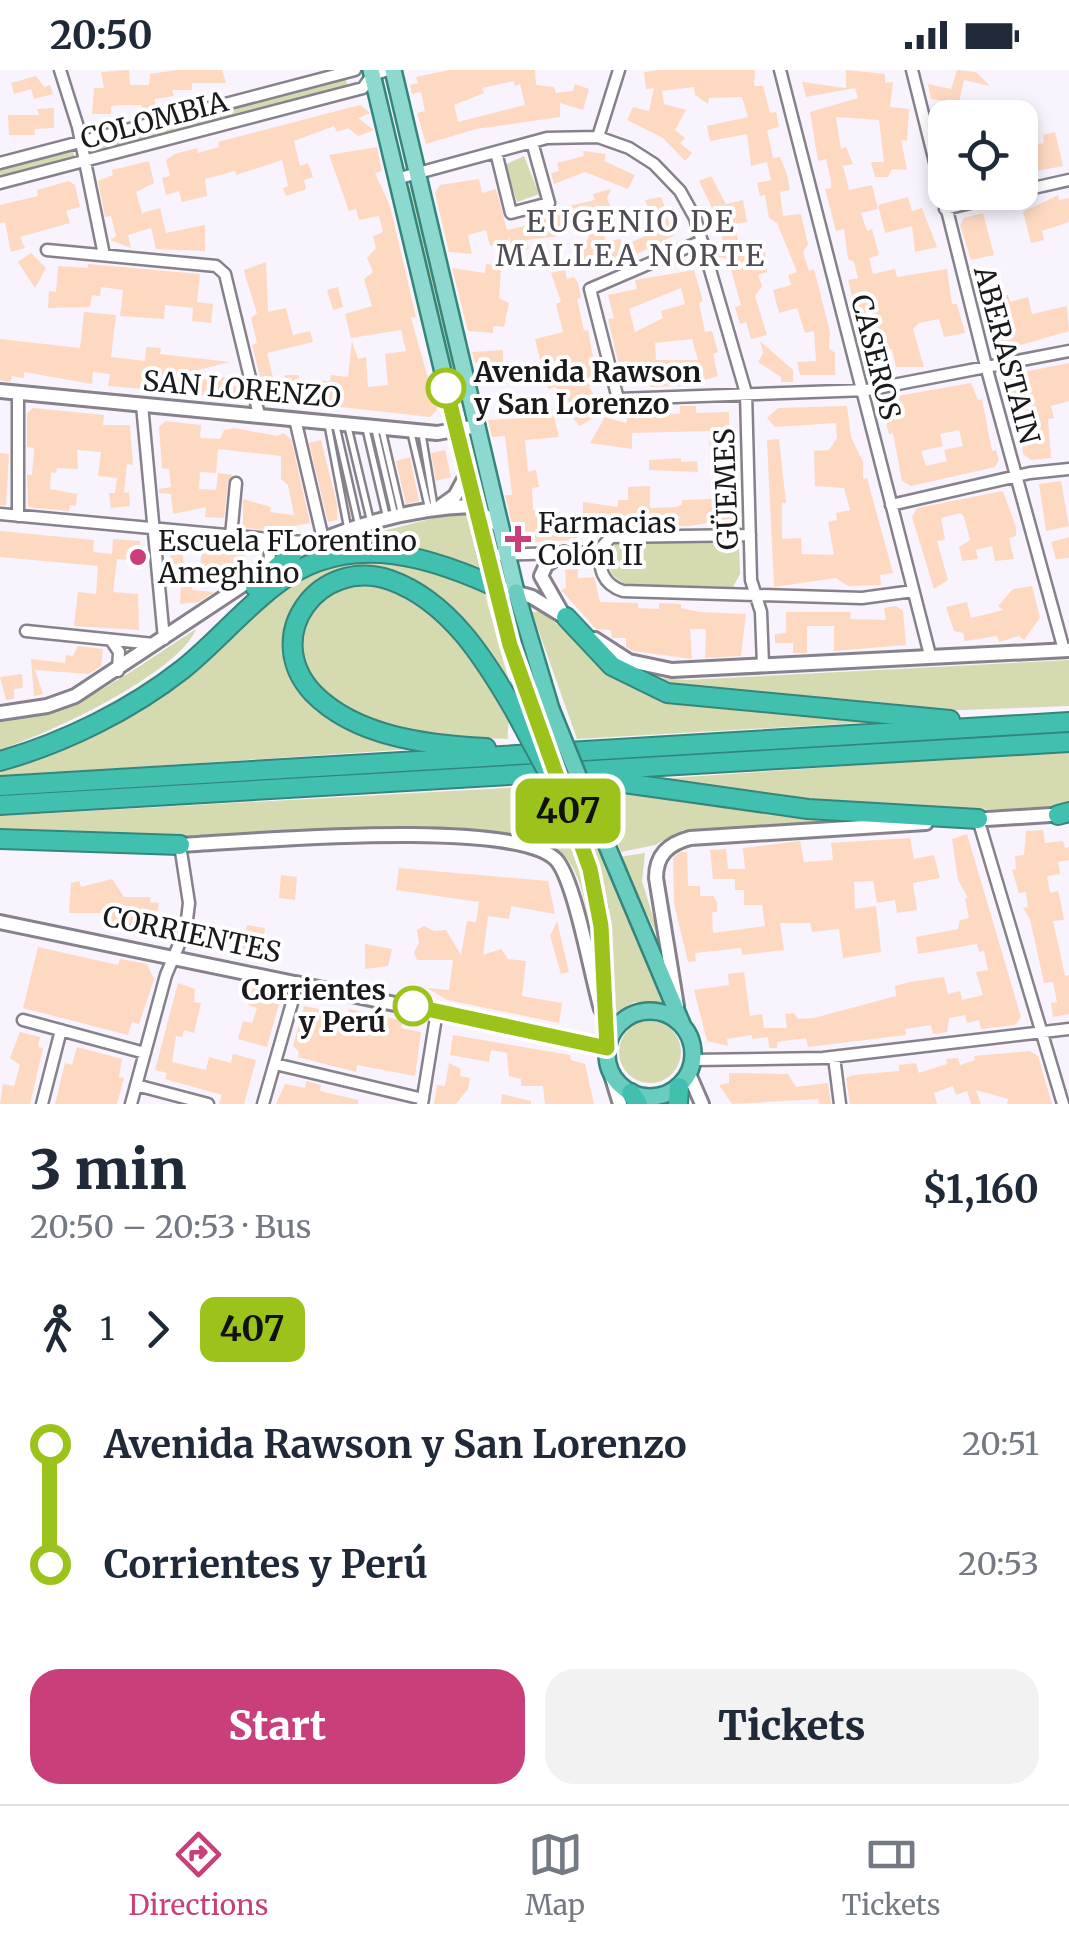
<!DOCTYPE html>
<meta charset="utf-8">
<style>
:root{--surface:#fff;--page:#f2f2f3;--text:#1f2937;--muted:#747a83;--line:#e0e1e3;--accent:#c93f79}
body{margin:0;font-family:Merriweather,serif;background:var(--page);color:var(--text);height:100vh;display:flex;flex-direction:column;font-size:38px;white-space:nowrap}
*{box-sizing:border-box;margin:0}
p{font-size:32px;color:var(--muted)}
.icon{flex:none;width:55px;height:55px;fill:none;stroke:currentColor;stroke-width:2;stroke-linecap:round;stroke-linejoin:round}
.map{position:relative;height:1034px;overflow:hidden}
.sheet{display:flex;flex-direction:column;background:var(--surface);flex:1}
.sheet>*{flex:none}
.badge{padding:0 20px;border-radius:15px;font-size:35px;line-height:65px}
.buttons{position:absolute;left:928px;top:30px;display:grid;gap:20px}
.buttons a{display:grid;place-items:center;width:110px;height:110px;border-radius:20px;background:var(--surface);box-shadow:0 5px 15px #0003;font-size:50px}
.map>.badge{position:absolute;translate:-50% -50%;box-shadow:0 0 0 5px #fff}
.legs{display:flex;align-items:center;gap:15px;height:110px;padding:0 30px;font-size:32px}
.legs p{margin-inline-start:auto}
.head{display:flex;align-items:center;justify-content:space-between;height:170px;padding:0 30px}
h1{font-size:55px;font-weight:800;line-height:75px}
.button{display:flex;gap:20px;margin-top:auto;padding:20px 30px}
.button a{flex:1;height:115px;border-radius:30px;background:var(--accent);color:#fff;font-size:40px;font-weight:800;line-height:115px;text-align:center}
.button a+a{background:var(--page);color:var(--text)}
ul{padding:0 30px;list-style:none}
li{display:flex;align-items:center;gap:35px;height:120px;font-size:38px}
li i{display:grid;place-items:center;width:15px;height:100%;margin:0 12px;background:currentColor}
li i::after{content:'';width:25px;height:25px;margin:-12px;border:8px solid;border-radius:50%;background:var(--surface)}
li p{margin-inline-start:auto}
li:first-child i{background:linear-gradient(#0000 50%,currentColor 0)}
li:last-child i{background:linear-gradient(currentColor 50%,#0000 0)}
.status{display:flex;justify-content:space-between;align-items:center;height:70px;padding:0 50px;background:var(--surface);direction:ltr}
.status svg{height:28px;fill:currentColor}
.tab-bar{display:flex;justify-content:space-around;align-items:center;height:140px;border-top:2px solid var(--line);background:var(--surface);font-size:28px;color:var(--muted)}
.tab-bar a{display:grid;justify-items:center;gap:5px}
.tab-bar .active{color:var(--accent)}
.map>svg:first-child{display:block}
.green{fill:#d6dab0}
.building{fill:#fdd9c2;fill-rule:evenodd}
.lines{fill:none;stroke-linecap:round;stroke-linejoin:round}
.service-casing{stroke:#86818a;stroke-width:10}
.minor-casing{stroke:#86818a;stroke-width:15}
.tertiary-casing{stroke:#86818a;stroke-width:18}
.primary-casing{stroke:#34867c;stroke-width:20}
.trunk-casing{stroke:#34867c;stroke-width:20}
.motorway-casing{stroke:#34867c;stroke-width:22}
.service{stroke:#fff;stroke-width:5}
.minor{stroke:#fff;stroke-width:10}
.tertiary{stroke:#fff;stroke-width:12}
.primary{stroke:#8ed9cf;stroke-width:15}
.trunk{stroke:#68ccbf;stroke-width:15}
.motorway{stroke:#42c0af;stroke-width:18}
.trunk-bridge-casing{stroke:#34867c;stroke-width:20;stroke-linecap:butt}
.motorway-bridge-casing{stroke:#34867c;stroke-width:22;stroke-linecap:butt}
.trunk-bridge{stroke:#68ccbf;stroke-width:15}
.motorway-bridge{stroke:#42c0af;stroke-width:18}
.line-1-casing{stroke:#fff;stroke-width:22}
.line-1{stroke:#9cc31c;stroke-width:15}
.stop-1-dot{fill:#fff;stroke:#9cc31c;stroke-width:5}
.poi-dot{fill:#c93f79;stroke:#fff;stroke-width:4}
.labels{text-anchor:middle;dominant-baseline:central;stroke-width:8;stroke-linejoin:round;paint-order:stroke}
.street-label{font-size:28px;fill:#1a191c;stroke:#fff}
.stop-label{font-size:28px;font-weight:bold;fill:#1a191c;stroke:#fff;text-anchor:start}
.poi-label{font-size:28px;fill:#1a191c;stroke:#fff;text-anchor:start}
.neighbourhood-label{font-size:30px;letter-spacing:2.5px;fill:#514c55;stroke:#fff}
</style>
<div class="status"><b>20:50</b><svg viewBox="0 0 49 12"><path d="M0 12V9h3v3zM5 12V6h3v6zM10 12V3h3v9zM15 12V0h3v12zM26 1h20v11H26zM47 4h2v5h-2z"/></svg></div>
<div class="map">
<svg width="1069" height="1034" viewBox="0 0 1069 1034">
<rect width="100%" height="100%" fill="#f8f3fd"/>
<!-- green -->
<path class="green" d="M345,7L348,17L96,83L92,77L93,73Z
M72,79L75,88L0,108V97Z
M524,86L539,124L517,132L505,95Z
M413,114L466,342L459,344L405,120Z
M466,440L481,503L391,477L259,517L324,476Z
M733,472L739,477L740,504L733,517L626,515L612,505L606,486L615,474Z
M378,485L483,517L508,608L502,609L445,537L337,502L314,514L293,542L312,627L428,678L0,706V698L68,674L266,529L320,494Z
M362,512C426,528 480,579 506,640C512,653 506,658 508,669C439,667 295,661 301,561C304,529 337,519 362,512Z
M541,541L628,612L875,652L577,669L532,542Z
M196,559C180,602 46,666 0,679V651C81,644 130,601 196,559Z
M1069,590V636L935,641L670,617L649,607L686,610Z
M1069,681V735C922,748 801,732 656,709Z
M541,716L562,766L548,767L543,772L412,758L181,768L0,762V746Z
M597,717L622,718L870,748L683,760L655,775L621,782Z
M585,745L664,932H634L613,944L608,836Z
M547,773H570L584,815L593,873C585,839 583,788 547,773Z
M645,783L642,811L661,873L619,787Z
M619 982a31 31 0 1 1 62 0a31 31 0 1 1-62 0Z"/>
<!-- building -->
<path class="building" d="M129,0L130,15H149L150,4L177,0H222L226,13H192V20H172L174,26L154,29L157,38L143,42L141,35H123L111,36V44H92L94,18H104L101,2Z
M449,0H535L536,15L554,17L556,23L573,21L575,14L589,19L583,40L560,33V47L476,59L426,74L417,43L425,41L421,22L412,24L410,15L418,13L416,7ZM514,11L515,16L520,14L525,35L458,52L454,35L484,23L482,18Z
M660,0H755L754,16H763L770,43L776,42L779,57L767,60L773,88L780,87L787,104L790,120L780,122L783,146L801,144L808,174L803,182L809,201L814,199L830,262L829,278L835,283V305H800L797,292L816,291L814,261L805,263L797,238L779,243L773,220L791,215L788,205L797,202L777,153L769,148L765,125L760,126L757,113L771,110L767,92L751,96L747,64L710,71L707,56L748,47L742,27L709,28L708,34L695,25L694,17L662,21L664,34L686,40L675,60L685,68L680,73L692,83L685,91L663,68L627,50L633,37L649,41L654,18L646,19L644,2Z
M846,0L885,4V13L893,12L890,37L909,39L907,71L901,70L907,100L892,99L888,107H875L871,92H884L879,50L836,47L841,79L846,77L853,94L843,96L849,120L872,115L878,139L861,143L867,161L872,159L879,185L869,188L873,204L895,199L897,207L947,199L952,234H957L965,263L944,267L939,249L919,253L913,259L924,297H896L892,279L883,280L880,263L863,266L860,257L848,210L858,208L854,192L848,189L844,159L836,161L825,119L831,118V110L826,89L818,91L810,42L858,28L855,18L806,27L802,12L846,18Z
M957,0L976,2L990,16L964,10L959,33L931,29L928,14L951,19Z
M36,6L44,17L50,15L53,24L34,29L31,19L14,24L11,13Z
M360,35L370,43L358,48L374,60L358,66L348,58L337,62L334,56L294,71L300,96L308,93L313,107L304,110L306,119L286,126L283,118L288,116L282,90L236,105L235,101L205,109L207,126L182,132L179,121L166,125L162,108L170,106L166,90L175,84L197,78L198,83L219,77L218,72Z
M54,38V58L34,59L35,65H9L8,45H39L37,39Z
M1055,62L1063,96L1020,104V78L1044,73L1043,65Z
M377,77L382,101L375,103L390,136L416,247L411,248L437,340L430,347L323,335V330L282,332L285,305H299L298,312L330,311L331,305L348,307L352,271L358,289L366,287L368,317L388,315L385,284L406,281L401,260L351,268L345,244L372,236L364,209L373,202L367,188L376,178L373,166L383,162L379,146L359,150L356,139L349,141L329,85Z
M583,81L606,84L604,91L635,105L628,119L585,102L554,114L551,103L559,101L557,93L584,86Z
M149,91L154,113L136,122L142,143L160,138L166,163L205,155V181L156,179L151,158L128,165L131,178L110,170L116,166L111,146L105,147L98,111L113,105L112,100Z
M711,106L726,134L743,130L747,152L734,154L740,177L744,176L746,183L765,178L767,202L758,205L762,216L755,226L767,265L751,269L746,252L740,254L735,237L741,235L728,189L715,186L726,181L719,158L713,159L707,143L713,140L699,111Z
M479,109L482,123L496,119L507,160L539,153L560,138L595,130L593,124L611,119L607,128L615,147L601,155L606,172L620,169L623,175L632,172L658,160L655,152L667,147L675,165L621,192L619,188L612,191L606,177L598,197L579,190L591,160L580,163L578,154L558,159L560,166L527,170L529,179L513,182L509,166L508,172L490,176L486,160L468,165L472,184L449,182L435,123L440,115Z
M69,111L75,115L80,137L66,141L70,153L20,167L25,178L11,182L5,152L0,153V135L38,126L37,120Z
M1058,125L1059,130L1069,128V152L1042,161L1044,170L1031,173L1023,142Z
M661,127L666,140L651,143L645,130Z
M908,127L912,141L922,138L937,177L915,182L912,156L885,163L878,135Z
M983,143L994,185L971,190L960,155L964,148Z
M31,183L46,198L35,218L18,192Z
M266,192L268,242L286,238L293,265L310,261L313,272L267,283L279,332L265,326L252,275L257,273L251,248L257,243L245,205L244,200Z
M88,194L200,204L197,232L213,234L211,253L192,251L193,238L165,235L164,249L120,246L123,220L101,217L100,226L92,225L90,237L48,238L49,221L56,222L58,196L88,198Z
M486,194L501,196L499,228L509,233L504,257L493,256V263L468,261L452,198L485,203Z
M565,200L567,209L574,207L578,213L581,228L577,229L584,261L588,260L595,299L599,298L602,311L589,317L594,325L560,334L556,317L549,319L543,312L563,307L559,290L541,294L535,269L563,262L556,234L561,232L551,203Z
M694,200L703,231L699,233L705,262L712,261L718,282L713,284L718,306L702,311V315L651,317V313L631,309L629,291L618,292L608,249L614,248L608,225L637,219L635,210ZM681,218L685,234L661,241L663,248L635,262L629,239ZM692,269L698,290H656L655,273Z
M338,217L343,237L333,240L327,220Z
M998,221L1000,227L1008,225L1010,232L1028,227L1032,244L1067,236L1069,261L997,282L979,226Z
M84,242L116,245L111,287L145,291L146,277L161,278L160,284L230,292L182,304L231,308V316H239L237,328L174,322V317L157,315L156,320L108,316L110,304L93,302L92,314L24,302V308L12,306L11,312L0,310V269L80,278Z
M760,271L793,300V312H781V307L758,292L763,283Z
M503,280V292L475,293L472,282Z
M1069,293V331L1051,336L1054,348L1048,349L1051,388L1031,390L1023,384L1020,350L1012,322L1006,323L1004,313L1008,305Z
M971,313L978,330L982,329L992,381L996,380L999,390L995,397L911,416L902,411L893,363L889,364L885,350L891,349L886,328ZM959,360L963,376L944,380L947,391L926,396L921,381L943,376L940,364Z
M596,333L602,342L580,356L573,348Z
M680,336H696V343L729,342V358L719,359L720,397L710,398L709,361L632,363V379L590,373L605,347L626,353L628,347L637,349V342L680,344Z
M847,336L851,367L863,392V409L867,408L893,503L880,505L881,515L848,516L836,508L774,517L767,370L779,369L786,433H782V469L801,468L802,484L834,485L828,452L837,450L836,443L850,440L844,418L815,416L814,381L829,380L837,368L836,353L775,357L767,348L778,338Z
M33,338L104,345L103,355H130L133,395L127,394L124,423L129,422L130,436L111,438L109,423H115L117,408L98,406L101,382L77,380L78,399L57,398L56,403L51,402L50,419L77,424L76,436L70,435L69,441L28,437L27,404L32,405L34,378L27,377V343Z
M552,339L559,367L525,370L528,402L536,400L539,417L532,418L533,440L552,441L553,448L579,447L582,462L575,470L520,473L515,468L505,425H512L505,366L492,367L488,350L528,348V340Z
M165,351L201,355L200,368L220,369L224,360L234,358L278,366L283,363L291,369L310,453L294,456L293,462L243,458V429L271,437L270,442L294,445L288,415L281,409V386L218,379L216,403L200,402L199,419L216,420L218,403L233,405L228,411L224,448L205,447L206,437L173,444L171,424L159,423V419L171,417L169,399L162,398L159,357Z
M321,370L337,434V450L328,452L309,373Z
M445,380L451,407L436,411L431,383Z
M0,383L9,384L6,436L0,435Z
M410,387L419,431L406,434L396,391Z
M681,388V392L697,391L698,402L649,400V390Z
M1061,411L1069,456L1046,461L1039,414Z
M650,416V438L676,437L682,435V430L733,428L734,449L689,456L602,457V449L583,450V432L618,437V430H628V417Z
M1003,421L1016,457V466L1009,468L1014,489L995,491L992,476L976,480L978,489L962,491L959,477L970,470L964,447L961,443L941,448L945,470L937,471L948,510L934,519L912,447L917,438Z
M0,461L94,470L93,482L112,484L113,469L140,471L142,491L117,489L113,522L138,524L139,560L74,556L78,522L96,524L98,496L0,487Z
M1069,467V488L1056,489L1051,472Z
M176,471H181L184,495L194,496L192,520L214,522L199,532L180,534L182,495L171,494L170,477Z
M203,475L245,484L244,500L200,496Z
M578,499V508L594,507L600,532L638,533V538L659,539V533L681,534V538L700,542L746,544L741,586L705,588L706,559H690L692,589L633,581L626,577V568H612L611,560L596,559L561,520L566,518L565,500Z
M1032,516L1040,548L1024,570L1019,566L999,572L997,566L965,571L963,563L954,561L946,537L967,532L971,548L1003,540L998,536L1013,519Z
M896,536L903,541L906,575L834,581V556H807V583H793V573H775V564L786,563V542H851L850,549L886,550L884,538Z
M78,576L103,579L101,596L89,604L35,600L43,624L34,626L31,589L65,593L66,585L73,586Z
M22,604L23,618L14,619V629L6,630L0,607Z
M1043,760L1045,773L1063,771L1065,778L1069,777V790L1058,792L1060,804L1047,806L1050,823L1058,821L1061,833L1064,850L1053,851L1065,906L1069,905V944L1053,947L1051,933L1057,932L1053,912L1044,913L1030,849L1023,838L1028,837L1026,822L1019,823L1012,800L1016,799L1015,786L1024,785L1026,761Z
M967,764L1021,947L1015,955L981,959L979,950L967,953L965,945L949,948L947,962L933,964L931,955L905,959L906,965L825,975L808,977L806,968L777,972V978H769L768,967L752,969V965L727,969L728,976L707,971L694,920L729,915L728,904L744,902L750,946L762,944L764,958H787L785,944L794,943L798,949L814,948L896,926L895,916L910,912L944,907L948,924L960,921L962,930L983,925L976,902L988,900L984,881L979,882L977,874L918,884L916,867L958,859L960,850L969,848L965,828H968L958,810L952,769Z
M910,768L914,789L934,785L940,808L913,813L917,840L897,843L895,830L877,833L873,811L854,812L855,839L876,836L881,882L843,888L839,859L812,862L810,853H780L784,880L742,885L741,878L695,883L696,891L688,892L674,834L673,788L680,782H687L688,816H700V826H713L717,832V842H712L713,863L765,856L762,835H744V820H735V809H713L710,780L726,779L728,799H745L743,778L800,771L804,792L833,790L831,773Z
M399,798L548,811L555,844L511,836L509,849L488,846L483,885L501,879L508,889L526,891L522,926L562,933L559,953L447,930L427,918L449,920L453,890H417L414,882L419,873L417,860L424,856L434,861L446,860L461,885L467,851L476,852L479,832L396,820Z
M281,805L297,807L295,830L279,828Z
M112,809L124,827H151L150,832L159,833L157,843L146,841L143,854L120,858L107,855L106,843H69L71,813L79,811L81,817Z
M557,851L569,902L561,904L550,866Z
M247,855L265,858L261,882L242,878Z
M365,874L392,879L388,896L365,899Z
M38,877L118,895L120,889L147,894L154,909L139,954L132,952L128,965L23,938Z
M178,913L195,919L194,932L201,933L194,963L184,960L182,967L176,966L172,992L206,1000L209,987L231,993L233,984L256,990L244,1034H219L222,1025L165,1009L167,1003L155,1000Z
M253,917L276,922L280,930L267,977L238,969L243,951L252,953L257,938L248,935Z
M304,936L348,945L349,939L363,942L403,951L401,958L421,962L415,1006L357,995L356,1002L298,987L299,982L293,976Z
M20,962L40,967L38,977L43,978L30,1034H0L3,1014L14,1016L20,995L10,988Z
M453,965L570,985L571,990L585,994L594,1034H545L543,1016H521V1009L509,1006L507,983L491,980L489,992L450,985Z
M77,977L122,989L119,1007L124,1008L117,1034H55L65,993L72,995Z
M1030,981L1038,986L1052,1034H1007L1008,1029L976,1020L981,1034H971L967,1021L956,1025L953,1016L934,1023L937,1034H850L846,1008L853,1005L899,1001V995L916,993L919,1003L947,994L946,989L958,988L960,995L975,990L974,986Z
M449,993L461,999L460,1006L470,1008L468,1019L456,1034H434L437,1015L445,1016Z
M729,1003L788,1004L796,1017L828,1013L831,1034H819L818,1029L732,1034L719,1015L729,1013Z
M306,1011L321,1015L320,1021L358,1030V1034H276L285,1014L305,1018Z
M502,1024L531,1031V1034H501Z"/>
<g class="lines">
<defs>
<path id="service" d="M328,355L348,460
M336,356L359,457
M348,357L371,453
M366,359L386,445
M375,360L395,446
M382,360L401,442
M411,363L429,440
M422,364L434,436"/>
<path id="minor" d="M60,0L78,57L104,185
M619,0L598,67L629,78L654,94L680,121L695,148L746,323L751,510L761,542L763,595
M780,0L930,585
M912,0L986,296L1064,580
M496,82L511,143L549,133L532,72
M0,93L355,0
M396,109L547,68L598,67
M0,113L363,18L372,5L388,0
M1020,121L1069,110
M945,139L1016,122
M702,171L590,219L618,329L867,320L1069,281
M47,180L216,196L225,204L259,345
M142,335L164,569
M295,349L323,469
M891,435L1030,403L1069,399
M0,444L313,473
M18,446V323
M750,465L611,467L600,479C599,499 602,514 623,521L862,528L913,521
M231,466L236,413
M262,469L270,482L269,500
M487,485L600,482
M26,561L154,574
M111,570L119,582L118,601
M978,749L1063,1034
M23,950L145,983
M834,987L840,1034
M693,990L823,988L1069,959
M275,994L423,1029
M136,1015L208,1034
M42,1034L61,960
M131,1034L166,905L186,858L189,833L180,775
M263,1034L298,912
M422,1034L437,941"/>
<path id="tertiary" d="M0,321L437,363L478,356
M441,436L455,426L467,404
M288,486C342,457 410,438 471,436L501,457
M494,516L532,527L571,551
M561,541L541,506L546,495L564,483
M595,569L629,591L672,600L1069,580
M0,643L47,636L75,626L267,499
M971,750L1066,744
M180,775C242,772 524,746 558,792C576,817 591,905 601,939
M0,852L607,978
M677,936L656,808C656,785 668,774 690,768L926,753
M609,998L620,1034
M689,1004L702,1034"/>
<path id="primary" d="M371,0L494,516
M393,0L516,522"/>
<path id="trunk" d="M494,516L530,640
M516,522L551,639
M594,745L682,954
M571,747L587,788L599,840L608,975
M607 984a43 43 0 1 1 86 0a43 43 0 1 1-86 0Z"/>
<path id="motorway" d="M255,517L292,484
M566,547L612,596L667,623L950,650
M486,678C428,675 356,667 313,623C260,566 319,486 390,510C449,531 485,589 515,641
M0,691C64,673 131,640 183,599C214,574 241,542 273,517C342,461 421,483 494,516
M603,710L808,739L978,749
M0,716L1069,652
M0,735L1069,672
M1058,745L1069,742
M0,769L180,775
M631,1023L638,1034
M678,1034L679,1017"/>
</defs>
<!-- service casing -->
<use href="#service" class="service-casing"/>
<!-- minor casing -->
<use href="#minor" class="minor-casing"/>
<!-- tertiary casing -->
<use href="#tertiary" class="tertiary-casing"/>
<!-- primary casing -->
<use href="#primary" class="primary-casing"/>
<!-- trunk casing -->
<use href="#trunk" class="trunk-casing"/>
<!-- motorway casing -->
<use href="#motorway" class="motorway-casing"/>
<!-- service -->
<use href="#service" class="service"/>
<!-- minor -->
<use href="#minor" class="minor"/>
<!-- tertiary -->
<use href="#tertiary" class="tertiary"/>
<!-- primary -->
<use href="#primary" class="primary"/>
<!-- trunk -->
<use href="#trunk" class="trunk"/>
<!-- motorway -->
<use href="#motorway" class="motorway"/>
<defs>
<path id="trunk-bridge" d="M551,639L594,745
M530,640L550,693"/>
<path id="motorway-bridge" d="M515,641L566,736"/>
</defs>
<!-- trunk-bridge casing -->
<use href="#trunk-bridge" class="trunk-bridge-casing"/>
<!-- motorway-bridge casing -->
<use href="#motorway-bridge" class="motorway-bridge-casing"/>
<!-- trunk-bridge -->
<use href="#trunk-bridge" class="trunk-bridge"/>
<!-- motorway-bridge -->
<use href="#motorway-bridge" class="motorway-bridge"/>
</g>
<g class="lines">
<defs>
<path id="line-1" d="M413,936L607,978L601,856L590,799L510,575L446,318"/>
</defs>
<!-- line-1 casing -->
<use href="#line-1" class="line-1-casing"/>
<!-- line-1 -->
<use href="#line-1" class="line-1"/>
</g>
<!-- markers -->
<g class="stop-1-dot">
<circle cx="446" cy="318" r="18"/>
<circle cx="413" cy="936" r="18"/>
</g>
<g class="poi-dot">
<path d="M513 454h10v10h10v10h-10v10h-10v-10h-10v-10h10z"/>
<circle cx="138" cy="487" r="10"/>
</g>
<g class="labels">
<!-- street labels -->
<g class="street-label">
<text transform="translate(154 50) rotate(-15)">COLOMBIA</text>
<text transform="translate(1007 285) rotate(75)">ABERASTAIN</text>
<text transform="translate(876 287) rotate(76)">CASEROS</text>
<text transform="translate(242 319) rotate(5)">SAN LORENZO</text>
<text transform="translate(726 419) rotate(-92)">GÜEMES</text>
<text transform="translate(192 864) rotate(12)">CORRIENTES</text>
</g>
<!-- stop labels -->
<g class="stop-label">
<text x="474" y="302">Avenida Rawson<tspan x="474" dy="32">y San Lorenzo</tspan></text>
<text x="386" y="920" text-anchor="end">Corrientes<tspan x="386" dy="32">y Perú</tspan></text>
</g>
<!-- poi labels -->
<g class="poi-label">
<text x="538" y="453">Farmacias<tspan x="538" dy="32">Colón II</tspan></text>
<text x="158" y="471">Escuela FLorentino<tspan x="158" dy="32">Ameghino</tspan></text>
</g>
<!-- neighbourhood labels -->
<g class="neighbourhood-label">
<text x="631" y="151">EUGENIO DE<tspan x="631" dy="34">MALLEA NORTE</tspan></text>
</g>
</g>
</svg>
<div class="buttons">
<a><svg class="icon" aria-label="locate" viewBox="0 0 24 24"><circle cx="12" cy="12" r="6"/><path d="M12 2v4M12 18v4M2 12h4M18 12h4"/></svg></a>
</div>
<b class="badge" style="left:568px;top:741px;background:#9cc31c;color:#111">407</b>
</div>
<section class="sheet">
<div class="head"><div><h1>3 min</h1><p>20:50 – 20:53 · Bus</p></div><b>$1,160</b></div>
<div class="legs"><svg class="icon" aria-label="walk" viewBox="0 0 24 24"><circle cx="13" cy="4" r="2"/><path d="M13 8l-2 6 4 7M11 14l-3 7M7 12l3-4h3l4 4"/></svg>1<svg class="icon" aria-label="forward" viewBox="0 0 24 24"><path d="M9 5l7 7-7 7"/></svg><b class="badge" style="background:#9cc31c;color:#111">407</b></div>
<ul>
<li><i style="color:#9cc31c"></i><b>Avenida Rawson y San Lorenzo</b><p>20:51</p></li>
<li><i style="color:#9cc31c"></i><b>Corrientes y Perú</b><p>20:53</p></li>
</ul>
<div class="button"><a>Start</a><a>Tickets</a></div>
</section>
<nav class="tab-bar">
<a class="active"><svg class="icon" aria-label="directions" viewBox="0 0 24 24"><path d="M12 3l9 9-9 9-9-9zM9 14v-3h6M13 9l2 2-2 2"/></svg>Directions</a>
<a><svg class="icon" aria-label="map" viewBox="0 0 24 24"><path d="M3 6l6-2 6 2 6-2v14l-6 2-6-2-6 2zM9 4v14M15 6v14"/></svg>Map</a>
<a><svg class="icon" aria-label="tickets" viewBox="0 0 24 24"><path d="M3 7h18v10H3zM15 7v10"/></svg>Tickets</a>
</nav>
